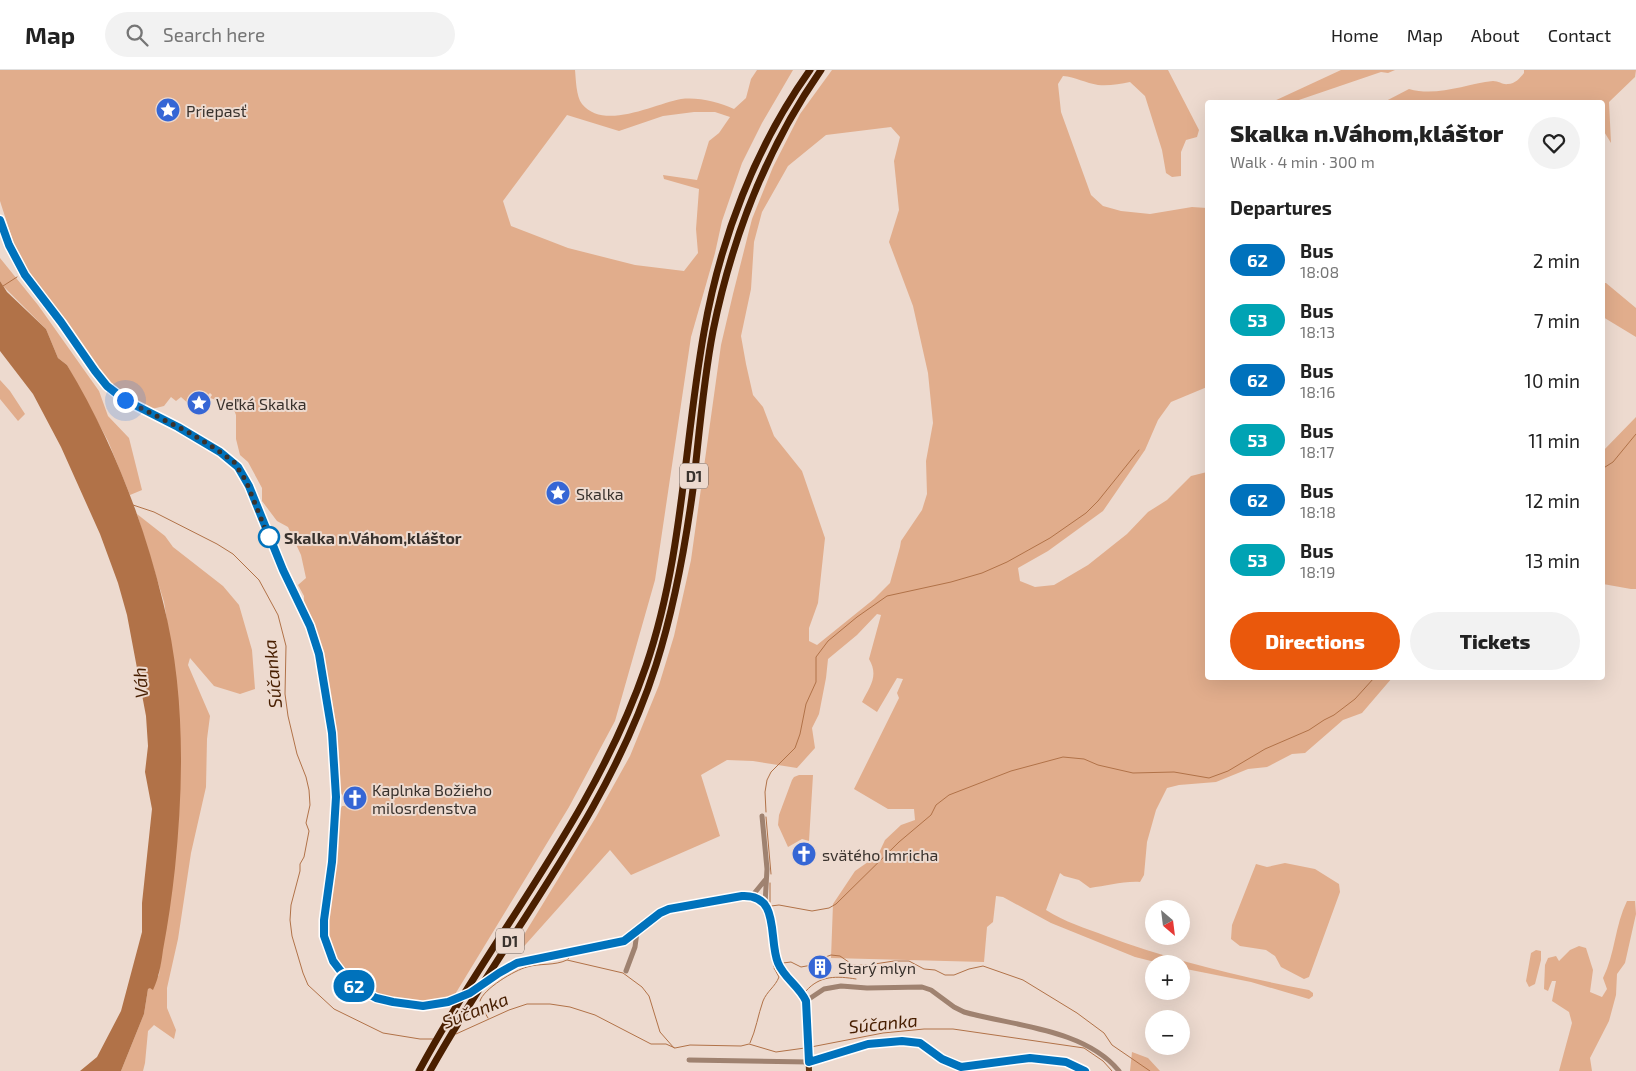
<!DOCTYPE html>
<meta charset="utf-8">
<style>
:root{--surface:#fff;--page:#f2f2f2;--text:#222;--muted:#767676;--line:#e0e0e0;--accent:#ea580c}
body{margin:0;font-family:"Exo 2",sans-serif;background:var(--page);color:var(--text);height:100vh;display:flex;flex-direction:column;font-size:19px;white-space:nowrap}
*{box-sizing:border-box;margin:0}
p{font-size:16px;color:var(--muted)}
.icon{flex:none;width:28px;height:28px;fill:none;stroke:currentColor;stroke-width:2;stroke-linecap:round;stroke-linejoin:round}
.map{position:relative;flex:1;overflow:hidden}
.sheet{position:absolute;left:1205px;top:30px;width:400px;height:580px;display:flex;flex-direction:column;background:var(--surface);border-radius:5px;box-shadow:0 5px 20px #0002}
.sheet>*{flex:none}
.badge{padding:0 10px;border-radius:16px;font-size:18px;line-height:32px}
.needle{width:32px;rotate:152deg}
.fabs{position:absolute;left:1145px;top:830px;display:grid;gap:10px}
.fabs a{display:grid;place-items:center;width:45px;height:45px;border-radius:50%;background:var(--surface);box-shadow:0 5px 20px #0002;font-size:25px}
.you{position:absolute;width:25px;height:25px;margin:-12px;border:4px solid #fff;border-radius:50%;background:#1a73e8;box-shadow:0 0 0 8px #1a73e833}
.map>.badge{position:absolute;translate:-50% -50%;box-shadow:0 0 0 2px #fff}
h2{padding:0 25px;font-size:19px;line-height:45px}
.round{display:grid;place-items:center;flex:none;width:52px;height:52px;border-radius:26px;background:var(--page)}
.overview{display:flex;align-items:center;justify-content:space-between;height:85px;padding:0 25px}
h1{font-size:24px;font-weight:800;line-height:38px}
.cta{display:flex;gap:10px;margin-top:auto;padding:10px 25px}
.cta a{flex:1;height:58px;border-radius:30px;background:var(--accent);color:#fff;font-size:20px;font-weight:800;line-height:58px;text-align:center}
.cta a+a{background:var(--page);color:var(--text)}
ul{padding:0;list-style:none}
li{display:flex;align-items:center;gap:15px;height:60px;padding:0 25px}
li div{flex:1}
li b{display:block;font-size:19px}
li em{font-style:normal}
li .badge{min-width:55px;font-weight:700;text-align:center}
header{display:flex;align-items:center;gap:30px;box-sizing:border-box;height:70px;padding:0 25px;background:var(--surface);border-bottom:1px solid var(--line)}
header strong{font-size:24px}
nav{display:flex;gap:28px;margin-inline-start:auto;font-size:18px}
.search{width:350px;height:45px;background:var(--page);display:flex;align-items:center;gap:12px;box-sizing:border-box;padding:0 18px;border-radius:28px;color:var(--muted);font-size:19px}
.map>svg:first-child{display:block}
.green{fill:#e1ad8c;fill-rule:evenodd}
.water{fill:#b17248}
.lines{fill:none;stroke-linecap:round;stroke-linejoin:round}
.stream{stroke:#b17248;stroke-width:1}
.minor{stroke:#9f8270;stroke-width:5}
.major{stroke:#663612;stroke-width:6}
.highway{stroke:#4a1f00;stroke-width:7}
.line-casing{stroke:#fff;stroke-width:11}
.line{stroke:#0072bc;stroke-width:8}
.walk{stroke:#39322d;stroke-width:5;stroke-dasharray:0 9}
.stop-dot{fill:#fff;stroke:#0072bc;stroke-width:2.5}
.labels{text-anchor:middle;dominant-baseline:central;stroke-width:4;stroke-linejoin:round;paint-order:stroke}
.shield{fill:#eddacf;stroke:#6f645e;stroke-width:1}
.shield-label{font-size:15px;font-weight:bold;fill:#39322d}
.poi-label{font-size:16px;fill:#39322d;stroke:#eddacf;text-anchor:start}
.stop-label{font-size:16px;font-weight:bold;fill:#39322d;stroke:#eddacf;text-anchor:start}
.water-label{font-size:18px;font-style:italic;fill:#471e00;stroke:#eddacf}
</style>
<header>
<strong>Map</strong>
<div class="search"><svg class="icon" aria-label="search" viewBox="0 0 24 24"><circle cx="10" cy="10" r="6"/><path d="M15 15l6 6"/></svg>Search here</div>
<nav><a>Home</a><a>Map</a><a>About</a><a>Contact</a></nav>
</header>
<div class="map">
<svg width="1636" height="1001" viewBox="0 0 1636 1001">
<rect width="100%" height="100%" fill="#eddacf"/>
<!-- green -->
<path class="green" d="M0,0H575C576,10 576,26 582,34C604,61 654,34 681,29C699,27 718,32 734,39L746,28L751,9L757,0H793L762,53L742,93L722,151L715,183L691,267L655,510L615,651L569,737L454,926C440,936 422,932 406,931C370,928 335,906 329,868C326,844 332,817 335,792C337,776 335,749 342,736L354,735V727L343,726L340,722L339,684L319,568L304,537V526L298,515L306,508L301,485L288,457L277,451L262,431V418L248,392L240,385L236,369V345L232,335L210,328L212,325L210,323L207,326L199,320L190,335L181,327L176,331L171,327L164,336L152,339L131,330L109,315L19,190L0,131ZM694,42H715L730,47L719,63L709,71L697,110L663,105L664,109L699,119L696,159L698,183L684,201L635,195L568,178L511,156L503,131L567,45L619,61L663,46Z
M832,0H1168L1199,60L1197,67L1186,70L1181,82V106L1172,107L1166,103L1162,80L1145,26L1130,12C1120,14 1109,16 1098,15C1086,13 1075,7 1063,6L1058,14L1061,42L1091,125L1103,136L1121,141L1150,144L1192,137L1207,138V317L1171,332L1158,350L1145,380L1103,441L1048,481L1018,498L1020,511L1035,517L1054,515L1088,495L1127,464L1148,442L1167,430L1191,406L1207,402L1208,608H1392L1362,643L1343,650L1305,683L1292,684L1267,697L1248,699L1216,712L1179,715L1167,718L1156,740L1147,772L1144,805L1140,812C1123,811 1106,816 1090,818L1079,810L1064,806L1060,803L1046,840C1065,852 1085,858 1106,866C1171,890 1240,907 1309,920L1313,923V926L1309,929L1251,912L1181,898V894H1163L1135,887L1051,853L1003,827L996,826L993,852L987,857L984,892L831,888L833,834L855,801L878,785L885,770L901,755L915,750L914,739H888L854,719L899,628L897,623L903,609L897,608L877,642L862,632C870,616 879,606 869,589L881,545L877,544L857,565L828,589L826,608L819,644L812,658L815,678L797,698L753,691L727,690L701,705L720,766L631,805L610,780L518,883L514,881L596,747L630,686L659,615L674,566L691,490L721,275L733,224L752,149L773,97L800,44ZM891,57L900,67L894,91L899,140L889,172L913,236L928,303L933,353L926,391L927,424L922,440L901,471L900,477L890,513L874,529L817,575L809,571V558L818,533L825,468L802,401L774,366L763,337L753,325L746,294L741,266L751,219L754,172L762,142L788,96L826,65Z
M1341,0H1395L1388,3L1381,2L1293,32H1272Z
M1524,0H1636L1635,7L1609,32L1611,73L1603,60L1602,32H1384L1409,19C1437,27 1466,14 1493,11C1499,11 1503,15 1508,14C1515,14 1520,8 1524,3Z
M0,188L38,235L99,321L108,346L129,368L142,420L130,425L108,371L67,295L58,288L46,259L3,216L0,211Z
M1603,213H1606L1636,238V267L1603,247Z
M0,310L10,321L25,344L18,351L0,329Z
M1636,347V519H1631L1603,514L1602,382Z
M137,444L165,466L173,477L223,516L239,535L252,580L255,619L240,624L214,616L190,588L188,595L210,646L207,669L206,717L191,783L178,869L167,918V938L176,960L174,969L154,955L148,961L145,993L143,1001H121L144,944L148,919L159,905L180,724V663L176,608L164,532Z
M799,705H813L809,771L802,769L788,777L778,755L779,745L792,710L794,707Z
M1285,793L1315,799L1339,814L1340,822L1309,907L1304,909L1281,897L1275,886L1266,880L1240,876L1231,869L1232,855L1256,794L1267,797Z
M1627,831H1635L1636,844L1625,893L1617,904L1616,925L1609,951L1590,988L1592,1001H1559L1572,953L1569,942L1552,931L1556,911H1552L1548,921L1544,919L1545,895L1548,888L1556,886L1559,891L1570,880L1579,876L1586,878L1593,900L1590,922L1602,927L1607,919L1603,908C1615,884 1615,855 1627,831Z
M1536,880L1541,881V890L1535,914L1529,917L1526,911L1531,883Z
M1132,982L1148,988L1160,1001H1130Z"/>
<!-- water -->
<path class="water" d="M0,211L7,222L46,259L58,288L67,295C111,368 143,449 163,532C185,618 184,710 175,798C172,826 168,853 163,880C161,895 159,907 153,920L150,918L148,919L144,944L121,1001H80L97,987L121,941L142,862V833L152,739L145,702L148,676L146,646L127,545L118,513L100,464L61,377L33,324L0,281Z"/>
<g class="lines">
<!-- stream -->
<path class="stream" d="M3,216L17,207
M1602,399L1613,392L1636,364
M133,435L154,442L217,474L233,484L259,510L278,545L286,576L285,624L288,646L297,684L306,707L309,720L310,735L306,753L309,761L304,787L300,794V801L291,835L290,850L292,866L303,903L308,915L334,939L383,963L420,969H433
M766,742L765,722L767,710L771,702L795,678L800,664L806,634L816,612V587L828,571L857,547L887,526L951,512L982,503L1007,492L1050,468L1086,443L1098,431L1139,380
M766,747L771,804
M770,832V813
M771,836L779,835L812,841L829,838L836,834L899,772L931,745L936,735L949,725L1011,701L1063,687L1084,689L1098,695L1133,703L1174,702L1209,708L1228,701L1265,679L1309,660L1324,650L1334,645L1355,629L1374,608
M765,841L774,897
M568,889L570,886L612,878
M783,893L791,892L801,897L812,895L820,889L831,885L840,886L853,895H868L894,891H909L924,899L935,900L945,905H954L969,899L983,896L1023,910L1077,943L1104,963L1112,975L1150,1001
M806,921C820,905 837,906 856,909
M480,931C483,919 515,900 527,897C540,893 554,896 567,890L623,903L642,917L649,926L660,962L674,978
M482,938L488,948
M456,964L509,940L527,934H550L570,937L595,945L651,974H666L675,978L690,975L741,976L749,974L776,982L805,978
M750,973C756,960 758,945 763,931C767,921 775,917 779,907L774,898L776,897
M811,977L883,963L924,959H953L1084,978L1103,991L1112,1001"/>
<!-- minor -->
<path class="minor" d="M762,746L767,799L765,834
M752,826L766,809
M626,901L635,877L637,862
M806,931L824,919L841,916L867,918L922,917L931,920L954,937L964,942C1014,956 1085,959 1119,1001
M689,990L809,992L868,974L901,971L920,973L942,989L961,997L1030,988L1066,992L1085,1001"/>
<!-- major -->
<path class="major" d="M0,150L9,175L25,205L107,316L125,330L168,351L216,379L238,397L249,416L289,514L310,556L319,585L332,663L335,704V759L324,850V866L333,891L349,912L372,926L393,932L423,935L448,932L470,923L499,903L517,893L624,871L660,843L669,839L742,826C783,825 766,873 780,897C787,910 800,917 806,931L809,1001"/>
<!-- highway -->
<path class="highway" d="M419,1001C493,864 595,745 646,596C683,488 684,373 704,262C720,170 755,77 810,0
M430,1001C505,866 609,744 656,595C674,538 685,478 693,419C699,366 703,313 713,261C732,168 766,79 821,0"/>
</g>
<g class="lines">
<defs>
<path id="line" d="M0,150L9,175L25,205L61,252L95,301L107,316L125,330L178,357L220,382L238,397L249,416L283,500L310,556L319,584L332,663L336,727L332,792L324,850V866L333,891L349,912L357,918L376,928L393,932L423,936L448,932L470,923L499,903L517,893L624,871L660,843L669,839L742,826C781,824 768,869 778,893C784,908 799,916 806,931L809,992L868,974L902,971L920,973L942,989L961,997L1030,988L1066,992L1085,1001"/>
</defs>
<!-- line casing -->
<use href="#line" class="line-casing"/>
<!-- line -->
<use href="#line" class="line"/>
<!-- walk -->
<path class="walk" d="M125,330L188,362L216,379L234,392L246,411L270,471L269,467"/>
</g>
<!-- icons -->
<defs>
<symbol id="sight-disc" viewBox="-11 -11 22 22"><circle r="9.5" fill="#3566d5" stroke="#eddacf"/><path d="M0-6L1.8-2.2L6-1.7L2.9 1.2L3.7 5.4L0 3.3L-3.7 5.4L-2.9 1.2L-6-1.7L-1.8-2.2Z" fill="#fff"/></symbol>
<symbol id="church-disc" viewBox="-11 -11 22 22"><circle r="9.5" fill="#3566d5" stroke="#eddacf"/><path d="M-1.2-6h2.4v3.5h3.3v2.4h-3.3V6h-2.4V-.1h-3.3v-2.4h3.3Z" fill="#fff"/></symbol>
<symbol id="building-disc" viewBox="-11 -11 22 22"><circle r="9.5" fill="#3566d5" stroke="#eddacf"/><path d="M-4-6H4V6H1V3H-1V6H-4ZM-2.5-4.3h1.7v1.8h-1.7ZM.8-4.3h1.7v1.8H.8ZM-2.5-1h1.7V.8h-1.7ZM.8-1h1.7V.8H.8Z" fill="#fff"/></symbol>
</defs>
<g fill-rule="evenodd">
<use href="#sight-disc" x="154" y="26" width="28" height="28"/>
<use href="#sight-disc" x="185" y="319" width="28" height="28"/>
<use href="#sight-disc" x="544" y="409" width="28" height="28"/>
<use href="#church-disc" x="341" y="714" width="28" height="28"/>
<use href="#church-disc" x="790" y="770" width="28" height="28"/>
<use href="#building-disc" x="806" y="883" width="28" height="28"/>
</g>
<!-- markers -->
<circle class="stop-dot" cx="269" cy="467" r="10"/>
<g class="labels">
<!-- shield labels -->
<g class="shield">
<rect x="680" y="393.5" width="28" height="25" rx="4"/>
<rect x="496" y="858.5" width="28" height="25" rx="4"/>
</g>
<g class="shield-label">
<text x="694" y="406">D1</text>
<text x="510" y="871">D1</text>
</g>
<!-- poi labels -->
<g class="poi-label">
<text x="186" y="40">Priepasť</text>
<text x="216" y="333">Veľká Skalka</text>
<text x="576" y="423">Skalka</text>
<text x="372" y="719">Kaplnka Božieho<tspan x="372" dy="18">milosrdenstva</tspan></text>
<text x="822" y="784">svätého Imricha</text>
<text x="838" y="897">Starý mlyn</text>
</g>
<!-- stop labels -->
<g class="stop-label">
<text x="284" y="467">Skalka n.Váhom,kláštor</text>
</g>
<!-- water labels -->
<g class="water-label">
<text transform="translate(272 604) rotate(-95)">Súčanka</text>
<text transform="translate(140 613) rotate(-95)">Váh</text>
<text transform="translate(475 940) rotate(-21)">Súčanka</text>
<text transform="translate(883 953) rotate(-6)">Súčanka</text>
</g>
</g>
</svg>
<div class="fabs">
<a><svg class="needle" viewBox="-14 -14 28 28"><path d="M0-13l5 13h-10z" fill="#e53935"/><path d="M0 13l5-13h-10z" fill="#767676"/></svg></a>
<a>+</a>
<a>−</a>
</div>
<div class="you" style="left:125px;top:330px"></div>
<b class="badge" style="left:354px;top:916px;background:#0072bc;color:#fff">62</b>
<section class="sheet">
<div class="overview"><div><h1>Skalka n.Váhom,kláštor</h1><p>Walk · 4 min · 300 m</p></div><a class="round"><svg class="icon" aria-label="heart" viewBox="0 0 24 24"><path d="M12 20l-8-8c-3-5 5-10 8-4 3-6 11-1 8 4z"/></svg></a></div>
<h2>Departures</h2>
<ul>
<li><span class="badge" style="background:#0072bc;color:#fff">62</span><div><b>Bus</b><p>18:08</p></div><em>2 min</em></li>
<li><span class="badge" style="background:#00a3b4;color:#fff">53</span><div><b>Bus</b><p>18:13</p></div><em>7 min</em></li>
<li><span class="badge" style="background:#0072bc;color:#fff">62</span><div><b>Bus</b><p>18:16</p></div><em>10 min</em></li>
<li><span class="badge" style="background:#00a3b4;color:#fff">53</span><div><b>Bus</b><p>18:17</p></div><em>11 min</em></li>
<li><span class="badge" style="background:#0072bc;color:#fff">62</span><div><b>Bus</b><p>18:18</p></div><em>12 min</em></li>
<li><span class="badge" style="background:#00a3b4;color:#fff">53</span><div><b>Bus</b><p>18:19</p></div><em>13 min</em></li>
</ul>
<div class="cta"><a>Directions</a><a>Tickets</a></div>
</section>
</div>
